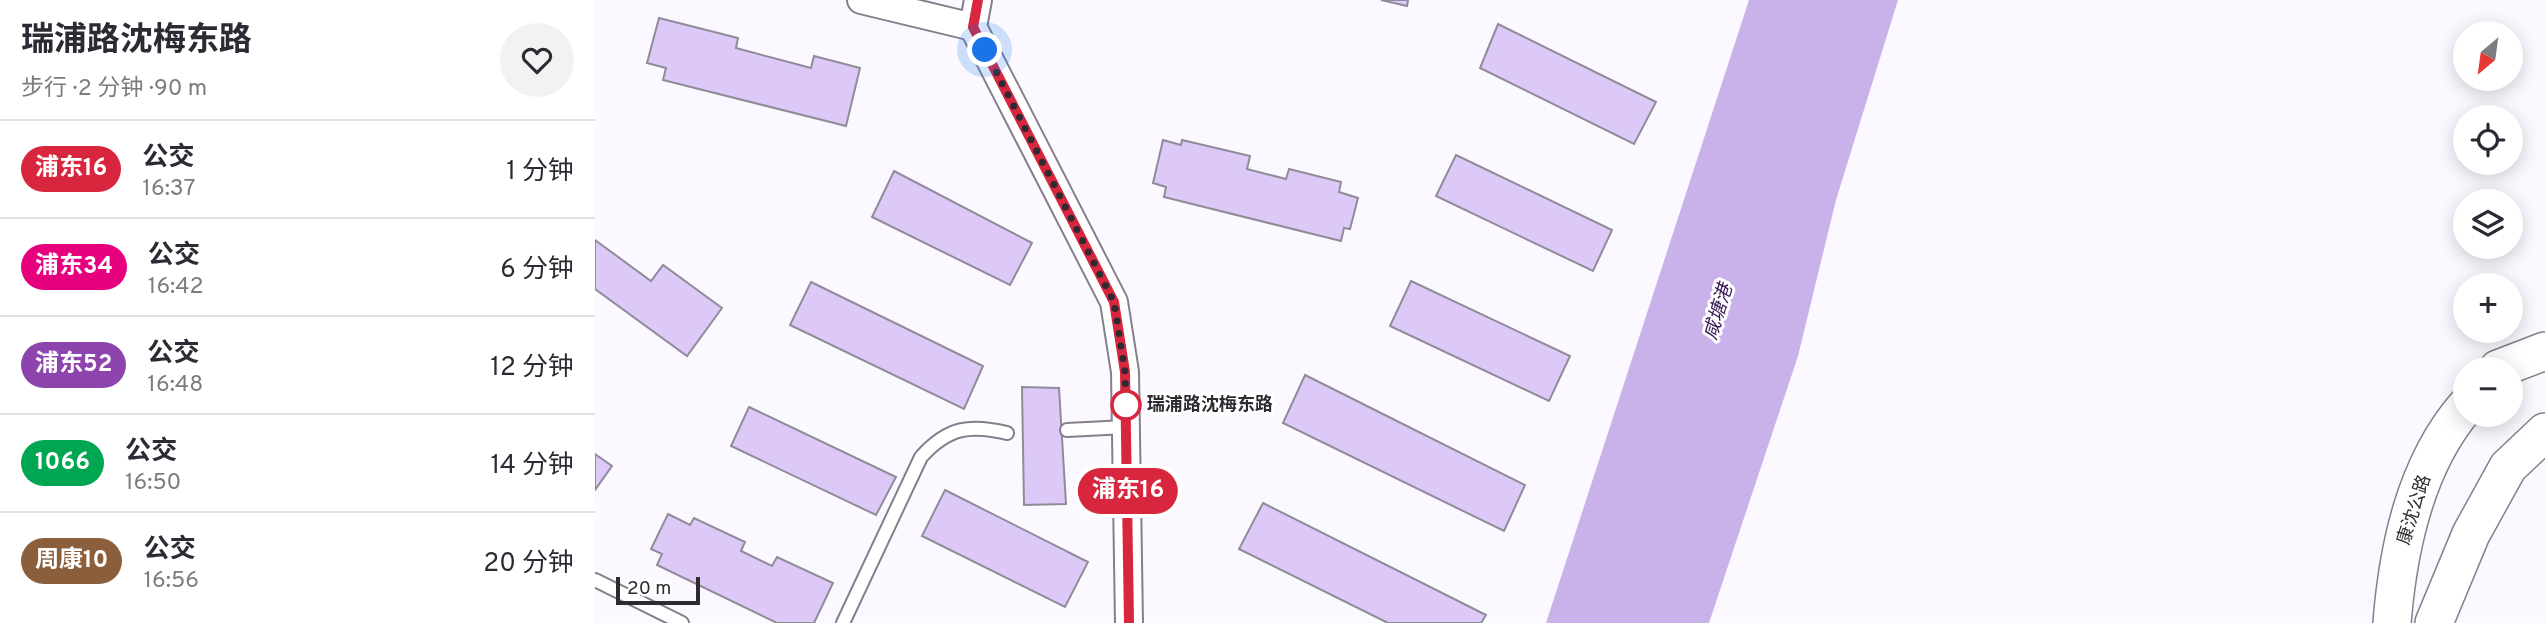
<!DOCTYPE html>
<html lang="zh">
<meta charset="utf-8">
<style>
:root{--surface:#fff;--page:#f2f2f3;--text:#2b2b33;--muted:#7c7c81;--line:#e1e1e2}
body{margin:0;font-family:Overpass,"Noto Sans SC",sans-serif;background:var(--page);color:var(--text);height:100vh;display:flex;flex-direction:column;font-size:26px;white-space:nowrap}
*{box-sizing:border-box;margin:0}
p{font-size:23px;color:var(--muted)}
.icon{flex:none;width:38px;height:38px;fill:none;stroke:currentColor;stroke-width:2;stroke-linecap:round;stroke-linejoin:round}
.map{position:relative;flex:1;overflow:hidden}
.drawer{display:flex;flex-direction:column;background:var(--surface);width:595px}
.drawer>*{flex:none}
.badge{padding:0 14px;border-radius:23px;font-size:24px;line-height:46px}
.needle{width:46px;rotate:209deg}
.fabs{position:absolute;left:1858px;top:21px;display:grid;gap:14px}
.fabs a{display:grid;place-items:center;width:70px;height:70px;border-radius:50%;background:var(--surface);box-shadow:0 4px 18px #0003;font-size:35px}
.scale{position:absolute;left:21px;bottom:18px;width:84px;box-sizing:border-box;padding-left:7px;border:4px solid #2d2b31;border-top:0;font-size:19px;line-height:24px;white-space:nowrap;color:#2d2b31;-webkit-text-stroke:5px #fff;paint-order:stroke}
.you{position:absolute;width:35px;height:35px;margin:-18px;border:5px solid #fff;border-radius:50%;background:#1a73e8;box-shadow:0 0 0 10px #1a73e833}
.map>.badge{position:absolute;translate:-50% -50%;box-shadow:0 0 0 4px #fff}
.round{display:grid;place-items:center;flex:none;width:74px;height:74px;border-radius:37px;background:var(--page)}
.head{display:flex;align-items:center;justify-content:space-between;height:119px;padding:0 21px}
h1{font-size:33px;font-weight:700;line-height:52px}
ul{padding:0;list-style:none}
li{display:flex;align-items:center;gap:21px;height:98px;padding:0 21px;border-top:2px solid var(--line)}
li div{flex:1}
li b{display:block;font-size:26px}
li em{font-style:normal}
li .badge{min-width:77px;font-weight:700;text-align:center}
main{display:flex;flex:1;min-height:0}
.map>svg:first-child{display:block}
.water{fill:#c9b2ea}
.building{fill:#dcc9f7;stroke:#908b99;stroke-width:2}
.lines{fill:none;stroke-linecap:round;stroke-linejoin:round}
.service-casing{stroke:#857f8d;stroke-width:16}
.minor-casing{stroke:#857f8d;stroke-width:30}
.secondary-casing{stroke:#857f8d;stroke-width:40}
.service{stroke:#fff;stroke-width:12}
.minor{stroke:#fff;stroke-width:26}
.secondary{stroke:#fff;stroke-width:37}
.line-casing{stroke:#fff;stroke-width:16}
.line{stroke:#d7263d;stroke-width:10}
.walk{stroke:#2d2b31;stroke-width:7;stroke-dasharray:0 12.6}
.stop-dot{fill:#fff;stroke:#d7263d;stroke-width:3.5}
.labels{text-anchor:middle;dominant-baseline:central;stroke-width:6;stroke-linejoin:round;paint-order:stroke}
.stop-label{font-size:18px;font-weight:bold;fill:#2d2b31;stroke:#fff;text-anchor:start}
.street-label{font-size:18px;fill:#2d2b31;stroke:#fff}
.water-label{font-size:19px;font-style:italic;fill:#371556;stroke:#fff}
</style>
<main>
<section class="drawer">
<div class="head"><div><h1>瑞浦路沈梅东路</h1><p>步行 · 2 分钟 · 90 m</p></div><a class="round"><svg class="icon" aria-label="heart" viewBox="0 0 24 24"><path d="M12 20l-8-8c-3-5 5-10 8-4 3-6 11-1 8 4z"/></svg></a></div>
<ul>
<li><span class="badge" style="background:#d7263d;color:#fff">浦东16</span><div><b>公交</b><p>16:37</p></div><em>1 分钟</em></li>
<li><span class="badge" style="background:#e6007e;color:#fff">浦东34</span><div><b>公交</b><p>16:42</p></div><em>6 分钟</em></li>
<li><span class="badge" style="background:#8e44ad;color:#fff">浦东52</span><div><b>公交</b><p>16:48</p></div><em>12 分钟</em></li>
<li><span class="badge" style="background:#00a651;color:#fff">1066</span><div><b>公交</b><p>16:50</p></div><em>14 分钟</em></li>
<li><span class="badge" style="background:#8b5e3c;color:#fff">周康10</span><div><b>公交</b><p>16:56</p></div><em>20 分钟</em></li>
</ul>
</section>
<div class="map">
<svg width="1950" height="623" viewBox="0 0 1950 623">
<rect width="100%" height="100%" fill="#fbf9ff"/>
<!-- water -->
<path class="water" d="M1154,0H1303L1241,200L1203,356L1114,623H951Z"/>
<!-- building -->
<path class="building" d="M786,0H813L812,6Z
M64,18L143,38L141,48L216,68L219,56L265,68L251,126L68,80L71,68L52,63Z
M903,24L1061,102L1039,144L885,68Z
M568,140L586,145L587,140L655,156L652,169L691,179L694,169L746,182L744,192L763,198L755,229L749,228L746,241L569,197L571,187L558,183Z
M861,155L1017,230L998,271L841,196Z
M299,171L437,243L415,285L277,217Z
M0,240L56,281L68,265L127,308L92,356L0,289Z
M816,281L975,356L954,401L795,326Z
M216,282L388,366L369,409L195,325Z
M710,375L930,485L909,531L688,423Z
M427,387L464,388L471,504L429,505Z
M154,407L301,477L281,515L136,446Z
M0,454L17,466L0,490Z
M350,490L493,562L470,607L327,536Z
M668,503L891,615L886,623H793L644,549Z
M73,514L95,525L99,518L150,542L146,551L177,566L182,557L238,583L219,623H182L62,565L67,554L56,549Z"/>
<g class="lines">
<defs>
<path id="service" d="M472,430L531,427
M0,580L87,623
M248,623L326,457C353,427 375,424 412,433"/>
<path id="minor" d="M266,0L378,27
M383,0L378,27L519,302L530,372L534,623"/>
<path id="secondary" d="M1903,369L1950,351
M1797,623C1803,548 1820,465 1871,406
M1839,623L1876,534L1913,467L1950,432"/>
</defs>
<!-- service casing -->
<use href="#service" class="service-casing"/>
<!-- minor casing -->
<use href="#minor" class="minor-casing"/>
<!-- secondary casing -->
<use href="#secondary" class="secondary-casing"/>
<!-- service -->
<use href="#service" class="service"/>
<!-- minor -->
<use href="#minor" class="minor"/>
<!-- secondary -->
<use href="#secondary" class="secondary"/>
</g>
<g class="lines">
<defs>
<path id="line" d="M383,0L378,27L519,302L530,372L534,623"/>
</defs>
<!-- line casing -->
<use href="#line" class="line-casing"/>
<!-- line -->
<use href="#line" class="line"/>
<!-- walk -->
<path class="walk" d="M390,50L519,302L530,372L531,405"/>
</g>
<!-- markers -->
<circle class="stop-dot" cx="531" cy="405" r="14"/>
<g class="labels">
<!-- stop labels -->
<g class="stop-label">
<text x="552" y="405">瑞浦路沈梅东路</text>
</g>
<!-- street labels -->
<g class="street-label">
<text transform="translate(1820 510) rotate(-72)">康沈公路</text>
</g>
<!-- water labels -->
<g class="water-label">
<text transform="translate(1124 312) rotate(-73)">咸塘港</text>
</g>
</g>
</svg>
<div class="fabs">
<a><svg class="needle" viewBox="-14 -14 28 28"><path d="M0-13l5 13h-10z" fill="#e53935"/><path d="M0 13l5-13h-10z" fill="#7c7c81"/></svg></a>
<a><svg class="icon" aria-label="locate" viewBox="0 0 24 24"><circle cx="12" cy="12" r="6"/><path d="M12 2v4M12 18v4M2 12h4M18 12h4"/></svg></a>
<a><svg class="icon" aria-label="layers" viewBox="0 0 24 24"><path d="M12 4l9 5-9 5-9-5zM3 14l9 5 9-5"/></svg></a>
<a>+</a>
<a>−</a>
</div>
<div class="scale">20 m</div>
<div class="you" style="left:390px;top:50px"></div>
<b class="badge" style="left:533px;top:491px;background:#d7263d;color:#fff">浦东16</b>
</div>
</main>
